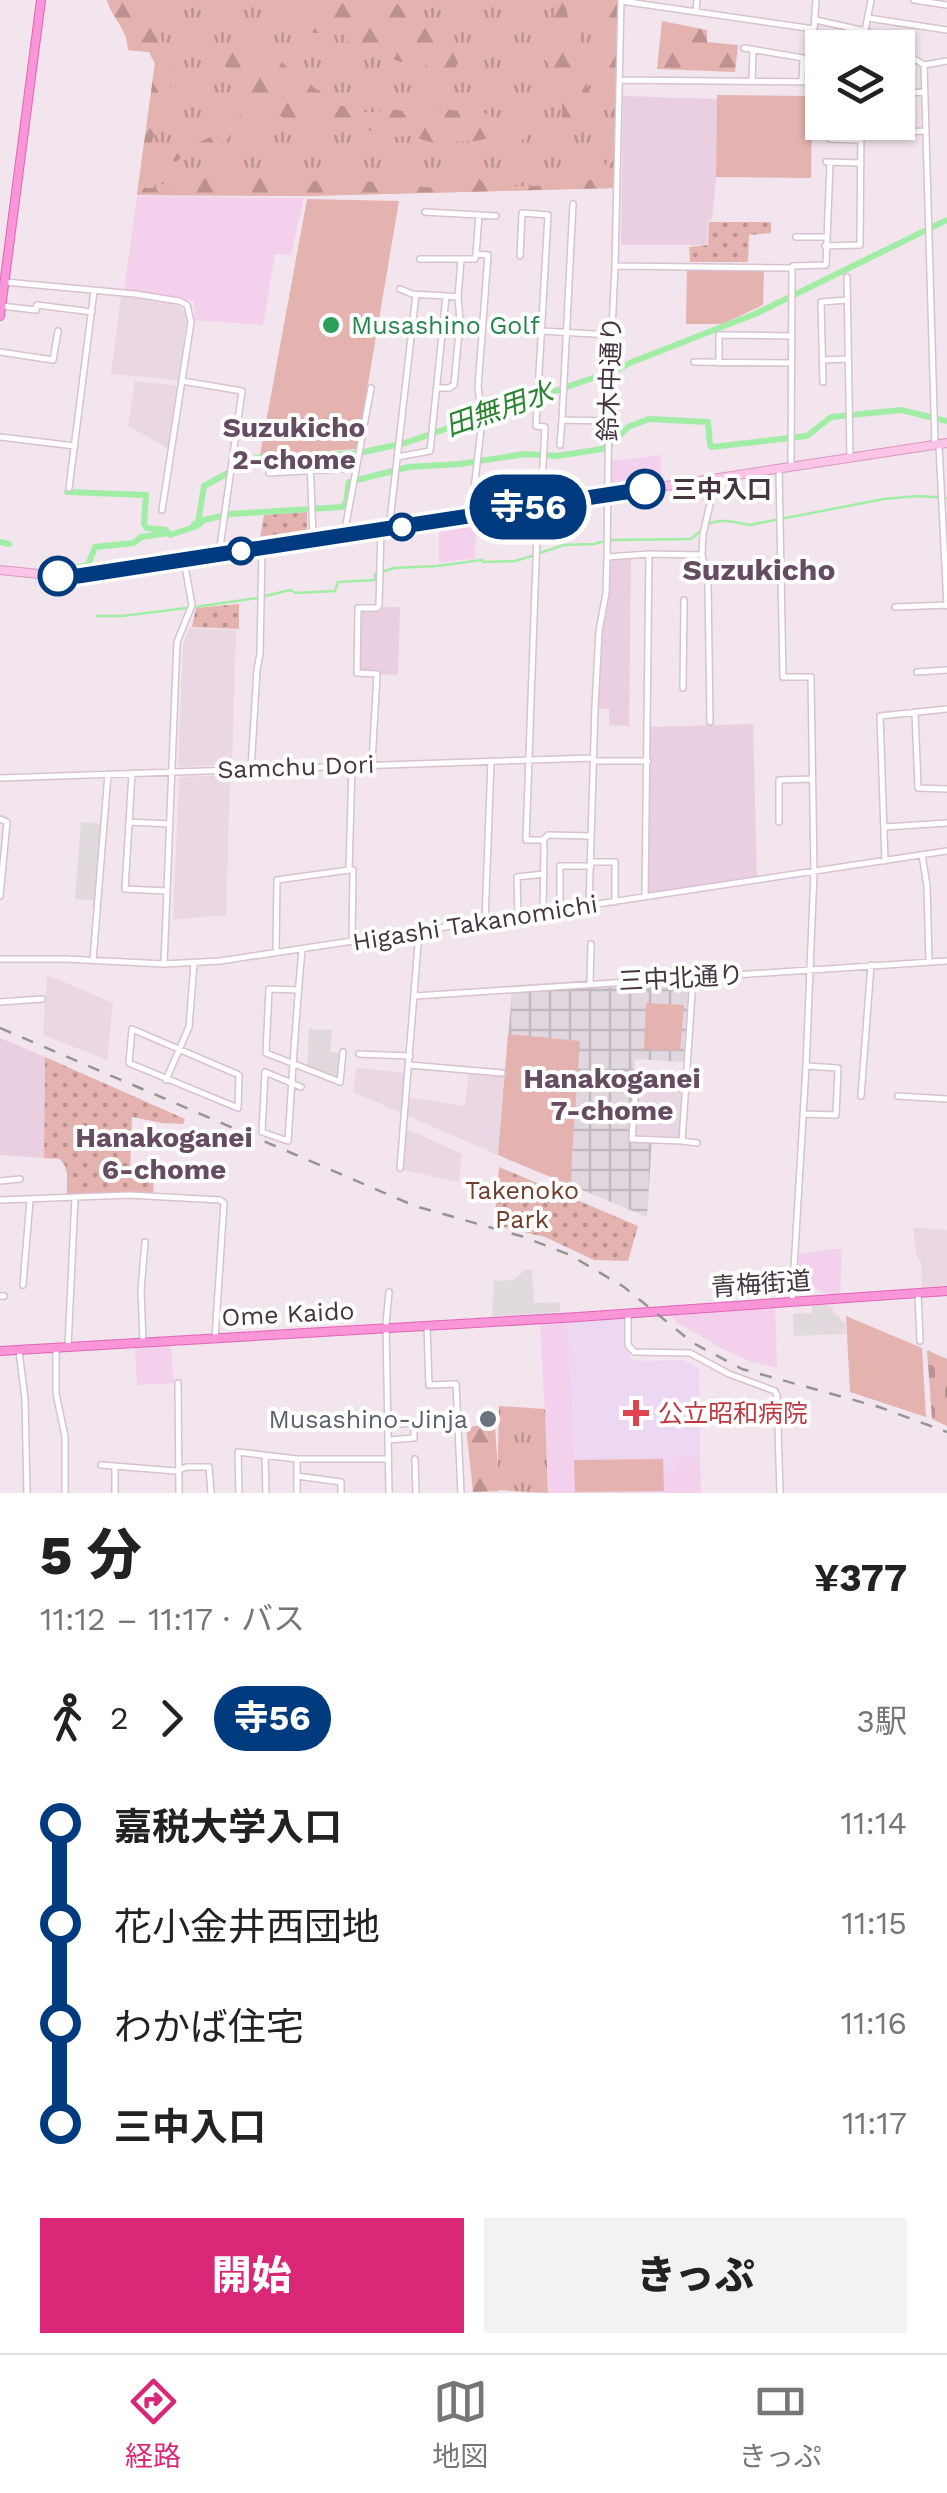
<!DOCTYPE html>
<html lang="ja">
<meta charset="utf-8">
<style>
:root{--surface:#fff;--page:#f2f2f2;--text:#222;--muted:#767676;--line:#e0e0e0;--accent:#db2777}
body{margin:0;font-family:"Work Sans","Noto Sans JP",sans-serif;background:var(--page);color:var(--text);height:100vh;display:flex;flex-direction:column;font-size:38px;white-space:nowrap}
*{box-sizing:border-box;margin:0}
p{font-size:32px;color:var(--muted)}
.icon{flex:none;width:55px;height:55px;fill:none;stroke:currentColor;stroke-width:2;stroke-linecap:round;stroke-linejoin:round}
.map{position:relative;height:1493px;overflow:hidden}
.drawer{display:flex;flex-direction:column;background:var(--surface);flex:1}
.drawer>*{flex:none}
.badge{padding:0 20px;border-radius:32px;font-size:35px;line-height:65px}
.buttons{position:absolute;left:805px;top:30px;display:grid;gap:20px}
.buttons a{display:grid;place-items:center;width:110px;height:110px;border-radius:0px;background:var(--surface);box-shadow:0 2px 8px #0004;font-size:50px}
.map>.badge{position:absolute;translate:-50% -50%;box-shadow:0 0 0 5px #fff}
.legs{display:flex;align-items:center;gap:15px;height:110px;padding:0 40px;font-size:32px}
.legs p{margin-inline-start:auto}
.summary{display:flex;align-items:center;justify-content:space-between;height:170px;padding:0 40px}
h1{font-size:55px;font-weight:800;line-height:75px}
.primary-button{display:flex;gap:20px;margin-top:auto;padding:20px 40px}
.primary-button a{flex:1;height:115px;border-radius:0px;background:var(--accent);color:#fff;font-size:40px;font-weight:800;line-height:115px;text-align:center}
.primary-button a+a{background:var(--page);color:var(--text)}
ul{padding:0 40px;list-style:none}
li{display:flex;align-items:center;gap:35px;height:100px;font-size:38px}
li i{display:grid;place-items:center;width:15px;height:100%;margin:0 12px;background:currentColor}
li i::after{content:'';width:25px;height:25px;margin:-12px;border:8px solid;border-radius:50%;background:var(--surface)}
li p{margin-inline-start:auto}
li:first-child i{background:linear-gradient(#0000 50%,currentColor 0)}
li:last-child i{background:linear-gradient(currentColor 50%,#0000 0)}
.dock{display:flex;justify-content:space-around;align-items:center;height:140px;border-top:2px solid var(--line);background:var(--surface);font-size:28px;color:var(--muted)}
.dock a{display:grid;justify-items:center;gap:5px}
.dock .selected{color:var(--accent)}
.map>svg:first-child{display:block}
.residential{fill:#e9d7e4}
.commercial{fill:#f3d0ec;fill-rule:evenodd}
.industrial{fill:url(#industrial-grid)}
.education{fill:#eacfe1}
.medical{fill:#ecd8f2}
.grass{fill:url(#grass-tufts)}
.forest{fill:url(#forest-firs)}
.cemetery{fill:url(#cemetery-stones)}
.park{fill:url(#park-dots)}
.garden{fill:#e5b3af}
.parking{fill:#e0dade}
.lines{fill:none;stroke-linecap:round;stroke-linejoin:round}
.stream{stroke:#a2eda5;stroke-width:2.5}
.canal{stroke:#a2eda5;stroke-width:6}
.minor-casing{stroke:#d8c2d1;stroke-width:8}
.secondary-casing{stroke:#d69ac0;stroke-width:10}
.primary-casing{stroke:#df66b7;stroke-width:10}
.minor{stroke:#fff;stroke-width:5}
.secondary{stroke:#fcc4e7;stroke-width:8}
.primary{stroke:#fa95d8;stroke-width:8}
.rail{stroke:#949494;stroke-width:2.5;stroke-dasharray:12 12;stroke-linecap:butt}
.line-1-casing{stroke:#fff;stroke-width:22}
.line-1{stroke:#003b80;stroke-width:15}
.leisure-dot{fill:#2e9e5b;stroke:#fff;stroke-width:4}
.stop-1-dot{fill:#fff;stroke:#003b80;stroke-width:5}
.health-dot{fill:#e0444e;stroke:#fff;stroke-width:4}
.worship-dot{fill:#6b7280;stroke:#fff;stroke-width:4}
.labels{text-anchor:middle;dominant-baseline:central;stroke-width:8;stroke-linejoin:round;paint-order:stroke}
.leisure-label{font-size:25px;fill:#27864d;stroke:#fff;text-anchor:start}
.street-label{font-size:25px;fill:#443540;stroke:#fff}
.stop-label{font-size:25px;font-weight:bold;fill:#443540;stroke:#fff;text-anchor:start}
.park-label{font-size:25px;fill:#733d2b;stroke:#fff}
.health-label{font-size:25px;fill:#be3a42;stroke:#fff;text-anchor:start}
.worship-label{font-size:25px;fill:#5b616d;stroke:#fff;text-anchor:end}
.water-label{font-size:28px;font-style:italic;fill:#2a842f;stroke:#fff}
.neighbourhood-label{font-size:28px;font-weight:bold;fill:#664c60;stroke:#fff}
.quarter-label{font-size:30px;font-weight:bold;fill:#664c60;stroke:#fff}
</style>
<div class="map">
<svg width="947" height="1493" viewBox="0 0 947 1493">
<defs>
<pattern id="industrial-grid" width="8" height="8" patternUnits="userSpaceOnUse" patternTransform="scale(2.5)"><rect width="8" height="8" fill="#e1d7df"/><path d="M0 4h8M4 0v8" fill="none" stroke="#c2b9c0"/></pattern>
<pattern id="grass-tufts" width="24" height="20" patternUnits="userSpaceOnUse" patternTransform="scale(2.5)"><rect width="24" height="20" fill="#e5b3af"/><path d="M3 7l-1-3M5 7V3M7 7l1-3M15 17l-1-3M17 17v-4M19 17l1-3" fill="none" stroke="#bb9290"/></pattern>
<pattern id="forest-firs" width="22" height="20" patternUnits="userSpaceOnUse" patternTransform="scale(2.5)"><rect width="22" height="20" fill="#e5b3af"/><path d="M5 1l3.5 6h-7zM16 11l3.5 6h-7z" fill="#bb9290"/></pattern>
<pattern id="cemetery-stones" width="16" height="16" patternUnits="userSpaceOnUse" patternTransform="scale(2.5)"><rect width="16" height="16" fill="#e5b3af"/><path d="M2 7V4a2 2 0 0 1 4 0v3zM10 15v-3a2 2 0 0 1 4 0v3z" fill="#bb9290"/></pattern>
<pattern id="park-dots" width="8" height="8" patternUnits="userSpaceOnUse" patternTransform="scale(2.5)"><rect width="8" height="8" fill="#e5b3af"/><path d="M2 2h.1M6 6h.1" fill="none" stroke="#bb9290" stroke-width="1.8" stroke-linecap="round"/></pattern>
</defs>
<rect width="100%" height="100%" fill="#f2e5ed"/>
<!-- residential -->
<path class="residential" d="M121,296L175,304L185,312L186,323L179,380L111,374Z
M135,381L175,385L177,387L171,450L128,426Z
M189,628L236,630L232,764L178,767L183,645Z
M230,775L226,915L173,920L179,777Z
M47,975L113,1003L107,1060L43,1035Z
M356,1068L408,1073V1097L465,1106L469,1073L504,1075L498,1155L353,1092Z
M635,1086L684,1089L680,1139L631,1137Z
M407,1129L462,1154L459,1182L402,1170Z
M913,1228L947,1230V1286L922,1288L921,1262L916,1255Z"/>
<!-- commercial -->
<path class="commercial" d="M137,196L304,198L291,255L275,254L263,325L195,320L194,301L124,291Z
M661,455V480L614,487L611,486L612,461Z
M474,523L476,525L475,556L473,559L439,562V528Z
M832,1249H842L840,1294H827L798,1281L799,1254Z
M775,1307L777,1368L749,1361L723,1349L678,1323L668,1313Z
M567,1321L674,1470V1457H700L701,1493H512L549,1492L540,1322ZM663,1459V1491L575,1492V1460Z
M168,1345L171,1348L174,1383L137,1385L135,1347Z"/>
<!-- industrial -->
<path class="industrial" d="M691,978L683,1062L635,1059L629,1137L652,1139L647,1217L498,1155L512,992Z"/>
<!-- education -->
<path class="education" d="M623,96L717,99L716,177L712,220L708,221L707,245H621Z
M631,557L629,726L609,725V709H597L603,630L609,594L611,560Z
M400,607L398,675L357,673L358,608Z
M753,724L757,878L649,893L647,727Z
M0,1038L45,1057L44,1158L0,1155Z"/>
<!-- medical -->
<path class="medical" d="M625,1318L627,1351L632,1359L639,1361L683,1360L699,1369L700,1457H674V1471H665L664,1457L574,1459L567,1321Z"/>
<!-- grass -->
<path class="grass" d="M107,0H620L615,188L305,196L137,195L155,64L149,52L128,50C128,29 113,20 107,0Z
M499,1406L545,1409L548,1493L497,1490Z"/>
<!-- forest -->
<path class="forest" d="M107,0H144L166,50L170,54V86L173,96L164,112L153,115L155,131L152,142L161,148C166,147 172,148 178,147C196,146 212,137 225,128L230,136C216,152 191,147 176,162L167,157L158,165H147L142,170L141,184C146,191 155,188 161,184L170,185L176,180L263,174L287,177L296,182L308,184L322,178L329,181L405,182C413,186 427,189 436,186C445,183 448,178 458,177L461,172C474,177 486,183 499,185C514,188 583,185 594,178C602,173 610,159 612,152L610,100L600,50L603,41L600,0H620L615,188L305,196L137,195L155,63L149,52L128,50C128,29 113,20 107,0Z
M287,0H386L387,2L403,5L445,41L453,43L460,58C456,72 447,72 433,73L423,62H401L352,44L347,41L348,36L345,35L303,32L294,8Z
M555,0H565L568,19L579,30L578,48L581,79L587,84C588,95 584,104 586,115L578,118L573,128L564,129L557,136L554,135L555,129L562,123V102L556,96L554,76L549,71L548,63L544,59C550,35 557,25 555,0Z
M662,21L707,30V42L738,45L735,72L657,69Z
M231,44L250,52L261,44L265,50L271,51L289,69L301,72L314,88L320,91L322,99L333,105L352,107L365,112H377L388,108L402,111L432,108L489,114L499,123L508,128L525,131V136L521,142L514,143L494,137L476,141L433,143L411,136L394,137L385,130L373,131L333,125L292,126L281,116L255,123L240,136L234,133V127L240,116L236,85L220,57L219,47Z
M495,1424L499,1491L473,1492L466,1427Z"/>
<!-- cemetery -->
<path class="cemetery" d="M927,1350L947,1359V1426L932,1419Z"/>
<!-- park -->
<path class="park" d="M709,222H771V233L749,235L748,262H690L689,247L708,245Z
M307,512V533L263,540L260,538L264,515Z
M239,604V629L192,627L196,608Z
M45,1057L185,1119L183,1124L162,1123L132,1117L130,1174L154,1175L153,1197L67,1199V1174L65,1166L60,1159L44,1158Z
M499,1167L638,1226L628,1261L594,1260L545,1237L494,1225Z"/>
<!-- garden -->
<path class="garden" d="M717,95L812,96L811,178L716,177Z
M307,199L399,201L357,449L260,455Z
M687,269L764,271L763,305L723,324H686Z
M646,1003L684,1005L680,1051L644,1049Z
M508,1034L580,1041L570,1185L498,1155Z
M846,1316L922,1348L926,1417L850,1392Z
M663,1459L664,1491L575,1492L574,1460Z"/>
<!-- parking -->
<path class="parking" d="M81,822L102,824L95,901L75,899Z
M309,1029L332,1030L330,1052L342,1053L339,1080L307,1066Z
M525,1270H532L534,1303L560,1302V1312L492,1317L494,1281L513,1280Z
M812,1305H826L833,1309V1313L840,1317V1320L845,1322L846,1334L794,1336L793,1314L812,1313Z"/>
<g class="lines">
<!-- stream -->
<path class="stream" d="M708,524C721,518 735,522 749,525L884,499L918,496L947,498
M540,553L564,545L594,544L609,540L691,539L702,530
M195,607L257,598L290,590L296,593L335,591L338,582L375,580V574L394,568L437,566L482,560L483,562L515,561L532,556
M97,616H122L187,608"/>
<!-- canal -->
<path class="canal" d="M67,492L146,495L144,524L147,528L166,530L170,535L197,526L204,520L230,514L342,507L346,502L349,482L409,467L460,464L525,454L557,456L602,449L613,442L628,427L649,419L708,422L710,445L712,447L807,436L831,417L901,410L947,421
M194,524L198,523L204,486L256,458L359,453L405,443L616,370L632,362L755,314L947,220
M0,542L9,544
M73,568L88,565L95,547L134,543L141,537L168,533"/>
<defs>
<path id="minor" d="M914,0L947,5
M621,1L814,29L816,0
M696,11L697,0
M868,18L947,30
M816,20L865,31L891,44L924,65L947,61
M865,31L871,0
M744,48L803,58L802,81
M924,65L935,445
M619,80L822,82
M752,81L753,50
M898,94L923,92
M886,133L925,131
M830,139L861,140
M826,162L861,163
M425,212L496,216
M796,237H826
M825,246L860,245L861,122
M476,254L479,215
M520,256L522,213L548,215L536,426L545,427L542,483L538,505L526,840H543L544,844L543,911
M420,259H475L476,254L488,255L478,387L482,420L471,516
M615,266L792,268L791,467
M793,266L826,265L830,163
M847,277L850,458
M5,282L135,294L179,301L187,305L191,322L162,510
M446,296L458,297L461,260
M1,306L36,310L37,305L92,312
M542,331L611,335
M0,352L53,360L58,331
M822,360L848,359
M694,362L791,363
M719,363V335L792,336
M182,381L242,391L219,554
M823,382L821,302L847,300
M438,388H449L454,385L460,321L458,297
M562,420L573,204
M0,437L75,446
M560,445L562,420L608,421
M939,445L947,606
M397,457L430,451L446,296L412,294L400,289
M310,459L313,539
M779,470L783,677H811L814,872L806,1066L792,1302
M269,473L356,468
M699,481L710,504L703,534L702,555L708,582L710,722
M69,488L94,291
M389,529L416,294
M344,535L371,388
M607,557L649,554L702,555
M895,607L947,605
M917,672L947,670
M683,688L684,600
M915,712L918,788L947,789
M593,761H648
M372,763L377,674L357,673L358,608H377L379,605L381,529
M251,769L257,669L260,654L262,548
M132,773L125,889L166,891
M0,778L592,758
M0,819L7,822L0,896
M129,822L170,824
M779,822V780L812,779
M885,827L947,823
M543,840L548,835L591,836
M922,855L927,886L929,962
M885,861L880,716L947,709
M593,862H615V902
M349,870L352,765
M645,897L649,554
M589,905L595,707L599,631L606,593L607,557L609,396L615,266L621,0
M560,910V866H591
M518,916L517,877L544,874
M485,921L491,761
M276,952L277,880L349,870H353L352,942
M0,959H66L164,964L220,961L947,851
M93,960L108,774
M164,964L177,642L192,605L184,561
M590,983L591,944
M298,990L269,989L266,1053L340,1082L343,1052
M415,996L947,961
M0,1002L42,999
M132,1029L239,1075L238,1108L129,1063Z
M359,1054L410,1056
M409,1065L502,1073
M166,1080L189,1027L194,964
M301,1087L265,1072L262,1132L288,1141C292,1077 296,1014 302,950
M686,1088L636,1085L632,1139L682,1141L693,978
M861,1096L871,965
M898,1096L947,1099
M804,1114L836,1115L838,1068L806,1066
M682,1141L697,1143
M400,1168L419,932
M0,1181L20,1179
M0,1200L129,1195L220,1200L224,1203L215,1338
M23,1285L30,1200
M918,1293L920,1341
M0,1296H4
M628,1315V1345L634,1352L690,1353L729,1374L775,1391L777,1395L780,1493
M427,1326L429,1385L456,1384L461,1493
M143,1342L141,1290L145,1242
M68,1347L75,1197
M56,1348V1393L65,1437V1493
M19,1351L25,1399L27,1493
M178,1383L179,1493
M388,1425L414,1423V1438L389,1440
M265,1456L266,1493
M297,1459V1493
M415,1459L416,1493
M101,1465L176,1471L187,1467H209L211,1493
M297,1476L341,1482V1493
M115,1493V1466
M239,1493L238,1452L297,1459H388
M389,1493L386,1324L389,1292"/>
<path id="secondary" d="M0,570L58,576H77L947,443"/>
<path id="primary" d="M0,316L41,0
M0,1351L578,1317L947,1291"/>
</defs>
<!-- minor casing -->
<use href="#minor" class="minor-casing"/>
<!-- secondary casing -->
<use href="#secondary" class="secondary-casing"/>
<!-- primary casing -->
<use href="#primary" class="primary-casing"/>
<!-- minor -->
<use href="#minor" class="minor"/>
<!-- secondary -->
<use href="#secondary" class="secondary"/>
<!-- primary -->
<use href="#primary" class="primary"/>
<!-- rail -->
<path class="rail" d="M0,1028L415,1206L524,1237L570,1255L624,1287L693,1343L742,1369L879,1407L947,1432"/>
</g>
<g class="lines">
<defs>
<path id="line-1" d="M58,576H78L645,489"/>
</defs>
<!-- line-1 casing -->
<use href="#line-1" class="line-1-casing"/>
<!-- line-1 -->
<use href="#line-1" class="line-1"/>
</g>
<!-- markers -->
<circle class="leisure-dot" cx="331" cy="325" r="10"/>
<g class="stop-1-dot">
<circle cx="645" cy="489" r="18"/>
<circle cx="402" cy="527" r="12"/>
<circle cx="241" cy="551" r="12"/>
<circle cx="58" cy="576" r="18"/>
</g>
<path class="health-dot" d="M631 1398h10v10h10v10h-10v10h-10v-10h-10v-10h10z"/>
<circle class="worship-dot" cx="488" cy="1419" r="10"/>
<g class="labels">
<!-- leisure labels -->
<g class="leisure-label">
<text x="351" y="325">Musashino Golf</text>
</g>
<!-- street labels -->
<g class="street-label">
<text transform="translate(610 379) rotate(-88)">鈴木中通り</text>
<text transform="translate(296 767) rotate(-2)">Samchu Dori</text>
<text transform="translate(475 923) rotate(-9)">Higashi Takanomichi</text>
<text transform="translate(681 978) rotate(-3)">三中北通り</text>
<text transform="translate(761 1284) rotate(-4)">青梅街道</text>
<text transform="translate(288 1314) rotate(-3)">Ome Kaido</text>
</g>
<!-- stop labels -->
<g class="stop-label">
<text x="672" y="489">三中入口</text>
</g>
<!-- park labels -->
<g class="park-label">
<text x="522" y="1190">Takenoko<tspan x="522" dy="29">Park</tspan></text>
</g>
<!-- health labels -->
<g class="health-label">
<text x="658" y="1413">公立昭和病院</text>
</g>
<!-- worship labels -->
<g class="worship-label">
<text x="468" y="1419">Musashino-Jinja</text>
</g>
<!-- water labels -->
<g class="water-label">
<text transform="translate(499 409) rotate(-19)">田無用水</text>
</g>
<!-- neighbourhood labels -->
<g class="neighbourhood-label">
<text x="294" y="427">Suzukicho<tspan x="294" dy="32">2-chome</tspan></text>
<text x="612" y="1078">Hanakoganei<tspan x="612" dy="32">7-chome</tspan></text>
<text x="164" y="1137">Hanakoganei<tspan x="164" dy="32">6-chome</tspan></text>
</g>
<!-- quarter labels -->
<g class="quarter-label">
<text x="759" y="569">Suzukicho</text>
</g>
</g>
</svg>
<div class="buttons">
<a><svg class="icon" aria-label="layers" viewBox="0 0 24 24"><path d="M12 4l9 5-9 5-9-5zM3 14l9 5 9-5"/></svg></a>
</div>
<b class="badge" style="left:528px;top:507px;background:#003b80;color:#fff">寺56</b>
</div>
<section class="drawer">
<div class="summary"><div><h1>5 分</h1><p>11:12 – 11:17 · バス</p></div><b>¥377</b></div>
<div class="legs"><svg class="icon" aria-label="walk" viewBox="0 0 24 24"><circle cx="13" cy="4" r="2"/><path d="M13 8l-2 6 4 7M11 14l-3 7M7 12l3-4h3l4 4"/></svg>2<svg class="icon" aria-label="forward" viewBox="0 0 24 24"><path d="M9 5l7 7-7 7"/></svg><b class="badge" style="background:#003b80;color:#fff">寺56</b><p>3駅</p></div>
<ul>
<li><i style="color:#003b80"></i><b>嘉税大学入口</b><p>11:14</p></li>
<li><i style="color:#003b80"></i><span>花小金井西団地</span><p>11:15</p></li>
<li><i style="color:#003b80"></i><span>わかば住宅</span><p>11:16</p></li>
<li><i style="color:#003b80"></i><b>三中入口</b><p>11:17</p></li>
</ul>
<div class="primary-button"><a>開始</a><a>きっぷ</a></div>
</section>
<nav class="dock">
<a class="selected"><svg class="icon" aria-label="directions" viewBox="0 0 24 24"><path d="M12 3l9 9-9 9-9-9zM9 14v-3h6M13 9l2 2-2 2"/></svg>経路</a>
<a><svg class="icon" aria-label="map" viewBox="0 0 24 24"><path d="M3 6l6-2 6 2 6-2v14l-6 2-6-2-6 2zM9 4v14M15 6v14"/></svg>地図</a>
<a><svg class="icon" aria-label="tickets" viewBox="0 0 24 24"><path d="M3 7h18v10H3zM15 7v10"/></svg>きっぷ</a>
</nav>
